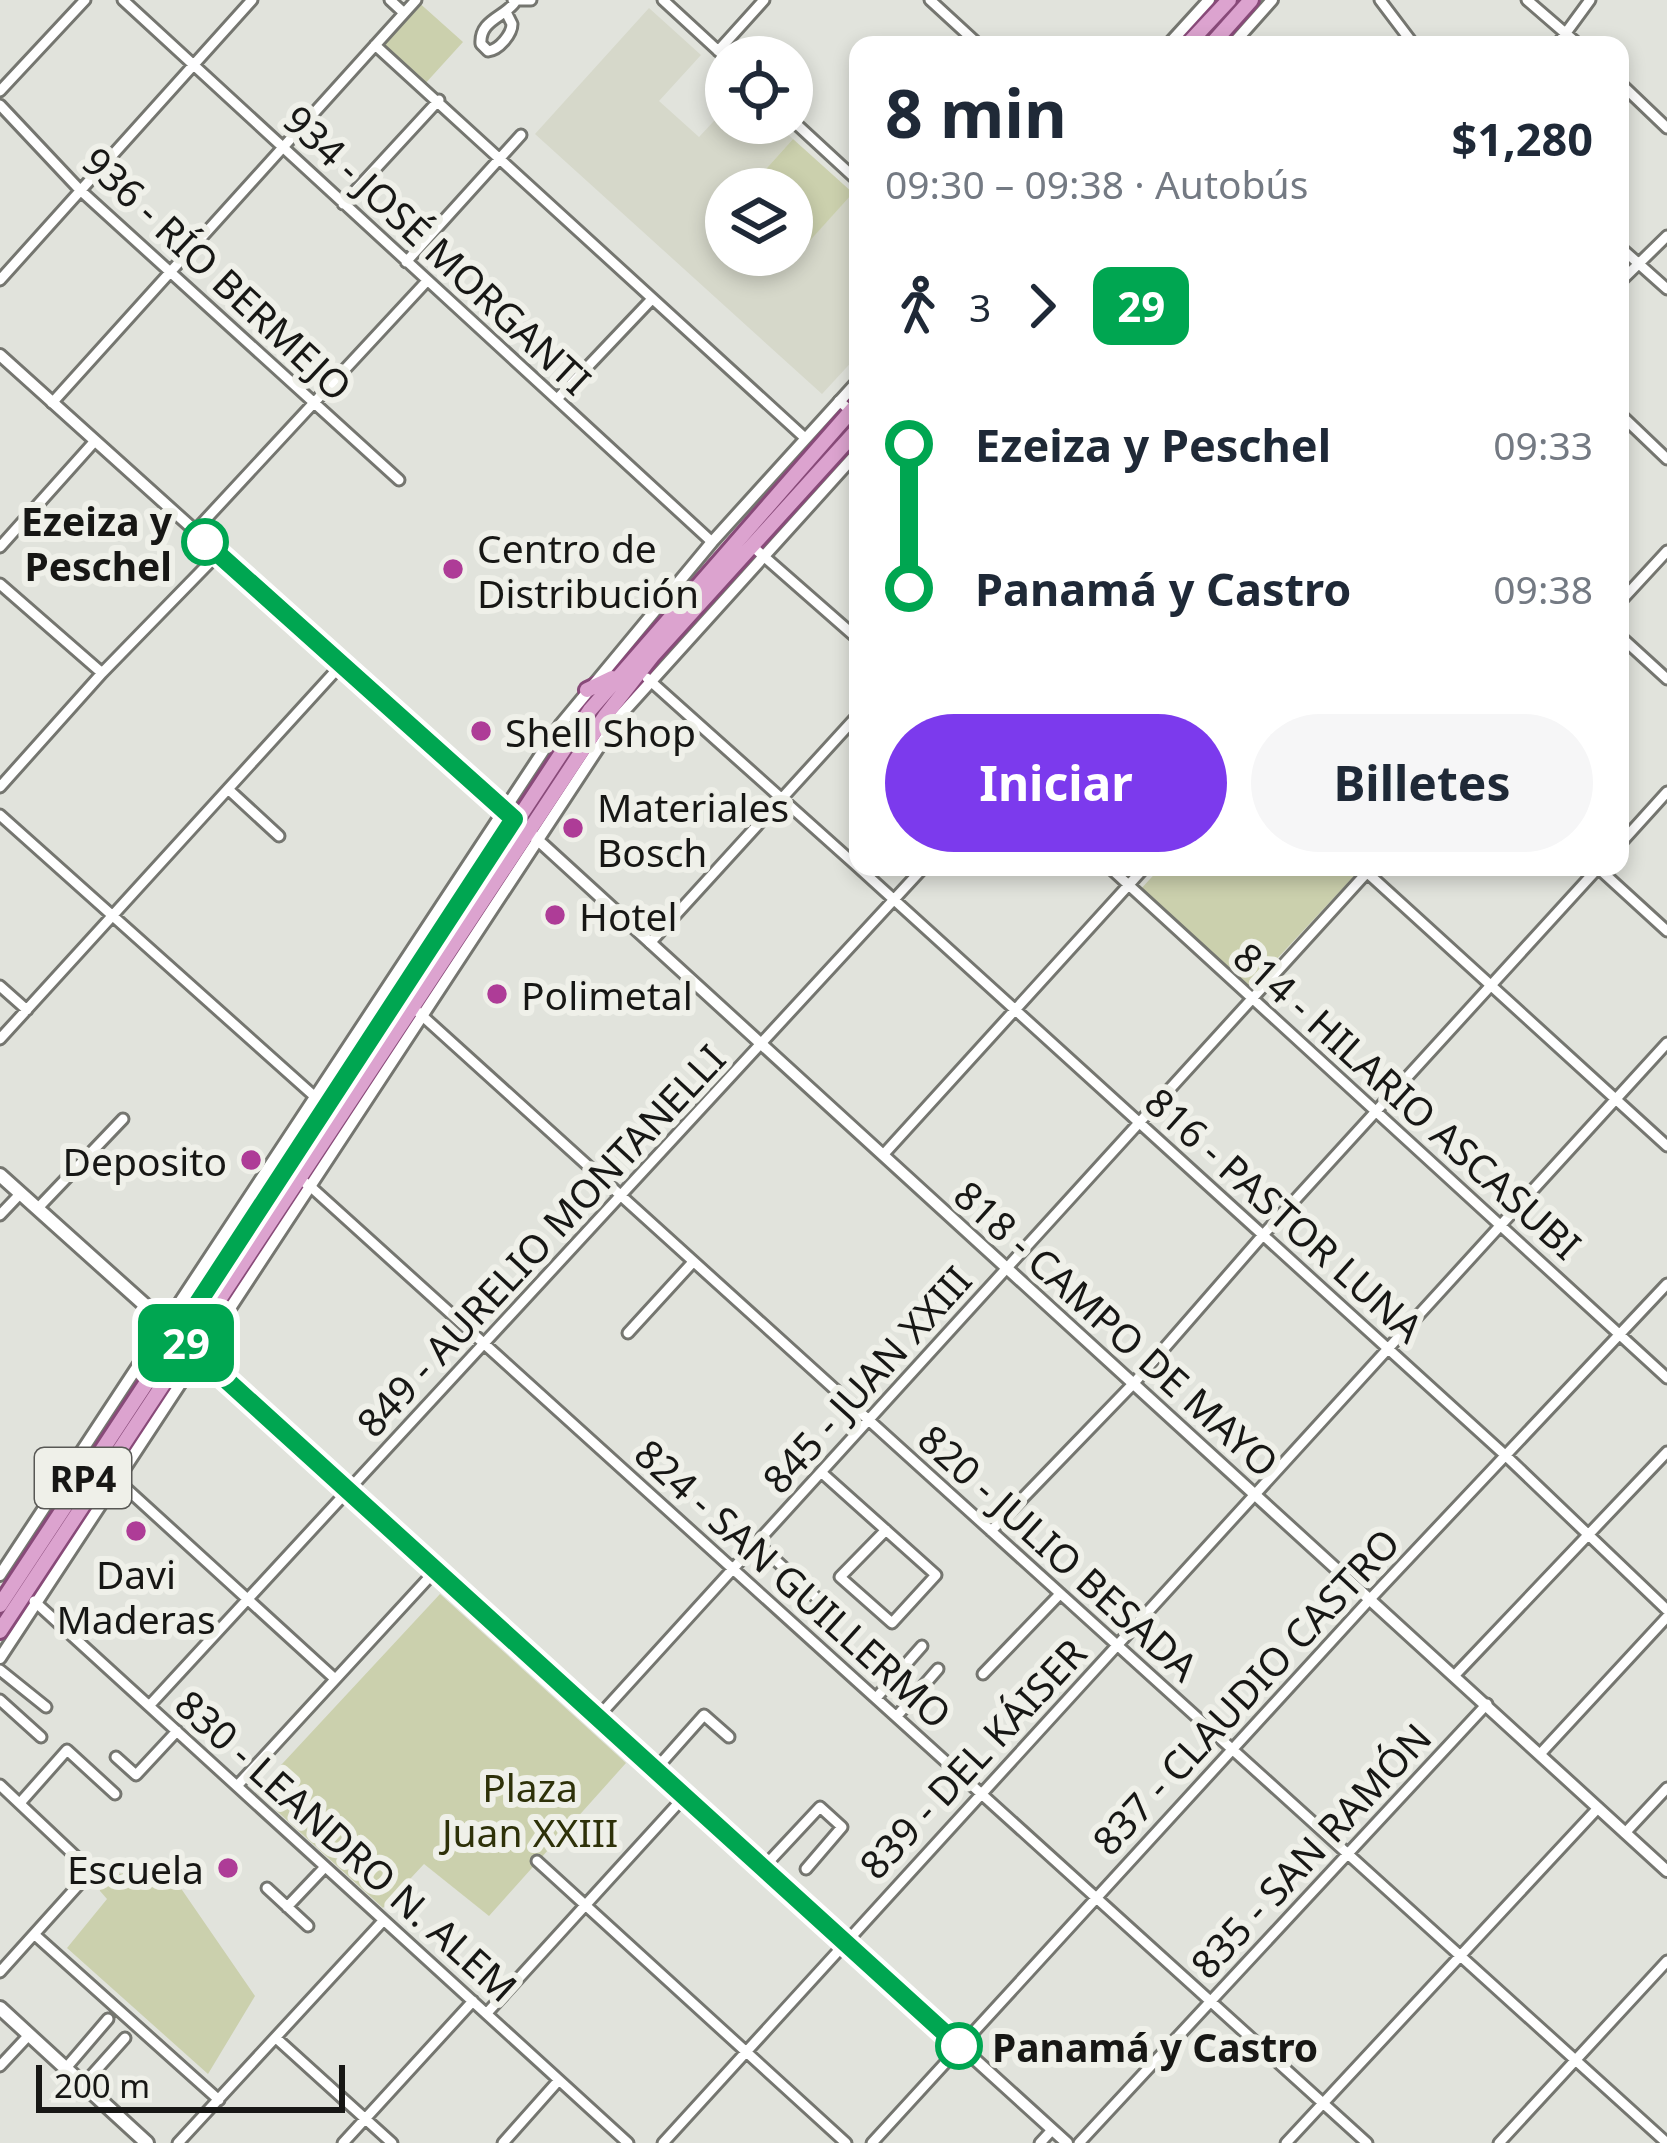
<!DOCTYPE html>
<html lang="es">
<meta charset="utf-8">
<style>
:root{--surface:#fff;--page:#f6f6f7;--text:#1f2937;--muted:#747a83;--accent:#7c3aed}
body{margin:0;font-family:"Noto Sans",sans-serif;background:var(--page);color:var(--text);height:100vh;display:flex;flex-direction:column;font-size:45px;white-space:nowrap}
*{box-sizing:border-box;margin:0}
p{font-size:39px;color:var(--muted)}
.icon{flex:none;width:66px;height:66px;fill:none;stroke:currentColor;stroke-width:2;stroke-linecap:round;stroke-linejoin:round}
.map{position:relative;flex:1;overflow:hidden}
.drawer{position:absolute;left:849px;top:36px;width:780px;height:840px;display:flex;flex-direction:column;background:var(--surface);border-radius:24px;box-shadow:0 6px 18px #0003}
.drawer>*{flex:none}
.badge{padding:0 24px;border-radius:18px;font-size:42px;line-height:78px}
.controls{position:absolute;left:705px;top:36px;display:grid;gap:24px}
.controls a{display:grid;place-items:center;width:108px;height:108px;border-radius:50%;background:var(--surface);box-shadow:0 6px 18px #0003;font-size:60px}
.scale{position:absolute;left:36px;bottom:30px;width:309px;box-sizing:border-box;padding-left:12px;border:6px solid #171715;border-top:0;font-size:33px;line-height:42px;white-space:nowrap;color:#171715;-webkit-text-stroke:9px #eff0e9;paint-order:stroke}
.map>.badge{position:absolute;translate:-50% -50%;box-shadow:0 0 0 6px #fff}
.legs{display:flex;align-items:center;gap:18px;height:132px;padding:0 36px;font-size:39px}
.legs p{margin-inline-start:auto}
.summary{display:flex;align-items:center;justify-content:space-between;height:204px;padding:0 36px}
h1{font-size:66px;font-weight:700;line-height:90px}
.button{display:flex;gap:24px;margin-top:auto;padding:24px 36px}
.button a{flex:1;height:138px;border-radius:72px;background:var(--accent);color:#fff;font-size:48px;font-weight:700;line-height:138px;text-align:center}
.button a+a{background:var(--page);color:var(--text)}
ul{padding:0 36px;list-style:none}
li{display:flex;align-items:center;gap:42px;height:144px;font-size:45px}
li i{display:grid;place-items:center;width:18px;height:100%;margin:0 15px;background:currentColor}
li i::after{content:'';width:30px;height:30px;margin:-15px;border:9px solid;border-radius:50%;background:var(--surface)}
li p{margin-inline-start:auto}
li:first-child i{background:linear-gradient(#0000 50%,currentColor 0)}
li:last-child i{background:linear-gradient(currentColor 50%,#0000 0)}
.map>svg:first-child{display:block}
.built{fill:#d6d8ca}
.green{fill:#cbd0ad}
.lines{fill:none;stroke-linecap:round;stroke-linejoin:round}
.minor-casing{stroke:#757670;stroke-width:15}
.tertiary-casing{stroke:#757670;stroke-width:16}
.secondary-casing{stroke:#757670;stroke-width:18}
.primary-casing{stroke:#884a79;stroke-width:20}
.minor{stroke:#fff;stroke-width:9}
.tertiary{stroke:#fff;stroke-width:10}
.secondary{stroke:#fff;stroke-width:12}
.primary{stroke:#dca3cf;stroke-width:14}
.line-1-casing{stroke:#fff;stroke-width:27}
.line-1{stroke:#00a651;stroke-width:18}
.stop-1-dot{fill:#fff;stroke:#00a651;stroke-width:6}
.poi-dot{fill:#ae3c97;stroke:#eff0e9;stroke-width:4.5}
.labels{text-anchor:middle;dominant-baseline:central;stroke-width:12;stroke-linejoin:round;paint-order:stroke}
.shield{fill:#eff0e9;stroke:#585855;stroke-width:3}
.shield-label{font-size:36px;font-weight:bold;fill:#171715}
.street-label{font-size:39px;fill:#171715;stroke:#eff0e9}
.stop-label{font-size:39px;font-weight:bold;fill:#171715;stroke:#eff0e9;text-anchor:end}
.poi-label{font-size:39px;fill:#171715;stroke:#eff0e9;text-anchor:start}
.park-label{font-size:39px;fill:#2e3109;stroke:#eff0e9}
</style>
<div class="map">
<svg width="1667" height="2143" viewBox="0 0 1667 2143">
<rect width="100%" height="100%" fill="#e1e3dc"/>
<!-- built -->
<path class="built" d="M649,8L701,55L659,101L699,137L726,108V123H776L793,139L748,189H726V255L795,256L853,193L858,197V355L822,394L535,134Z"/>
<!-- green -->
<path class="green" d="M416,0L463,42L423,86L375,45Z
M793,139L853,193L795,257L792,189H748Z
M1161,867H1351L1357,873L1247,991L1139,891Z
M440,1594L626,1763L489,1916L424,1864L383,1908L256,1792Z
M163,1871L180,1887L255,1996L208,2074L67,1948L107,1899L100,1891L97,1875Z"/>
<g class="lines">
<defs>
<path id="minor" d="M123,0L712,542
M390,0L404,13
M513,0H531
M663,0L726,58
M930,0L979,45
M1380,0L1414,45
M1527,0L1579,45
M507,14L512,24C512,34 499,50 488,51L481,44C479,20 505,17 515,2
M375,45L805,438
M1557,45L1590,0
M718,51L764,0
M1620,83L1667,128
M0,91L85,0
M0,105L80,190L399,480
M792,120L858,181
M343,204L439,100
M1620,247L1667,289
M406,262L521,135
M0,280L252,0
M1620,282L1667,236
M557,399L652,299
M839,401L858,417
M52,403L416,0
M1620,414L1667,459
M194,532L426,282
M752,546L858,639
M0,547L94,442
M0,584L102,673
M1620,602L1667,551
M1620,636L1667,679
M647,678L858,867
M0,787L102,673L218,554
M228,789L279,836
M0,815L313,1095
M1620,844L1667,792
M858,867L1505,1455L1667,1610
M1109,867L1667,1378
M1361,867L1667,1146
M1597,867L1667,931
M650,943L858,715
M0,986L27,1010
M417,1011L1667,2143
M0,1039L341,665
M883,1155L1145,867
M285,1168L311,1187L1367,2143
M38,1208L123,1119
M0,1215L20,1194
M628,1333L693,1262
M822,1473L936,1575L892,1623L840,1577L886,1530
M117,1480L334,1678
M991,1531L1134,1383L1263,1235L1599,867
M758,1544L820,1601
M34,1601L628,2143
M0,1670L46,1707
M983,1674L1060,1594
M1454,1676L1667,1452
M877,1697L922,1646
M0,1700L41,1737
M149,1706L924,867
M897,1716L938,1669
M598,1717L1372,867
M1541,1753L1667,1617
M116,1757L136,1775L177,1731
M655,1770L704,1715L729,1737
M0,1785L91,1871L0,1972
M237,1786L435,1571
M20,1803L67,1750L115,1794
M1625,1833L1667,1788
M537,1861L846,2143
M763,1868L820,1807L842,1827L806,1869
M267,1888L308,1926
M287,1907L325,1867
M35,1935L219,2100
M487,2013L684,1797
M276,2038L392,2143
M0,2066L29,2035
M66,2068L108,2019
M83,2085L125,2038
M178,2143L383,1921
M343,2143L473,2001
M503,2143L559,2080
M663,2143L1667,1043
M872,2143L1371,1598L1667,1284
M1040,2143L1052,2130
M1079,2143L1487,1704
M1286,2143L1598,1808
M1499,2143L1667,1961"/>
<path id="tertiary" d="M1168,45L1209,0
M1232,45L1272,0
M0,355L504,809L1667,1871
M190,1346L1067,2143
M0,1575L561,724L712,542L858,381
M0,1658L618,718L858,452"/>
<path id="secondary" d="M0,1175L185,1341
M0,2008L147,2143"/>
<path id="primary" d="M1187,45L1229,0
M1211,45L1251,0
M587,690L612,678
M0,1605L590,710L858,403
M0,1631L605,716L653,655L858,429"/>
</defs>
<!-- minor casing -->
<use href="#minor" class="minor-casing"/>
<!-- tertiary casing -->
<use href="#tertiary" class="tertiary-casing"/>
<!-- secondary casing -->
<use href="#secondary" class="secondary-casing"/>
<!-- primary casing -->
<use href="#primary" class="primary-casing"/>
<!-- minor -->
<use href="#minor" class="minor"/>
<!-- tertiary -->
<use href="#tertiary" class="tertiary"/>
<!-- secondary -->
<use href="#secondary" class="secondary"/>
<!-- primary -->
<use href="#primary" class="primary"/>
</g>
<g class="lines">
<defs>
<path id="line-1" d="M205,542L514,819L177,1335L959,2046"/>
</defs>
<!-- line-1 casing -->
<use href="#line-1" class="line-1-casing"/>
<!-- line-1 -->
<use href="#line-1" class="line-1"/>
</g>
<!-- markers -->
<g class="stop-1-dot">
<circle cx="205" cy="542" r="21"/>
<circle cx="959" cy="2046" r="21"/>
</g>
<g class="poi-dot">
<circle cx="453" cy="569" r="12"/>
<circle cx="481" cy="731" r="12"/>
<circle cx="573" cy="828" r="12"/>
<circle cx="555" cy="915" r="12"/>
<circle cx="497" cy="994" r="12"/>
<circle cx="251" cy="1160" r="12"/>
<circle cx="136" cy="1531" r="12"/>
<circle cx="228" cy="1868" r="12"/>
</g>
<g class="labels">
<!-- shield labels -->
<rect class="shield" x="35" y="1448" width="96" height="60" rx="9"/>
<g class="shield-label">
<text x="83" y="1478">RP4</text>
</g>
<!-- street labels -->
<g class="street-label">
<text transform="translate(438 249) rotate(43)">934 - JOSÉ MORGANTI</text>
<text transform="translate(218 273) rotate(43)">936 - RÍO BERMEJO</text>
<text transform="translate(1408 1100) rotate(42)">814 - HILARIO ASCASUBI</text>
<text transform="translate(1285 1214) rotate(42)">816 - PASTOR LUNA</text>
<text transform="translate(540 1240) rotate(-47)">849 - AURELIO MONTANELLI</text>
<text transform="translate(1117 1328) rotate(42)">818 - CAMPO DE MAYO</text>
<text transform="translate(866 1379) rotate(-48)">845 - JUAN XXIII</text>
<text transform="translate(1059 1552) rotate(42)">820 - JULIO BESADA</text>
<text transform="translate(794 1583) rotate(42)">824 - SAN GUILLERMO</text>
<text transform="translate(1245 1691) rotate(-47)">837 - CLAUDIO CASTRO</text>
<text transform="translate(972 1758) rotate(-47)">839 - DEL KÁISER</text>
<text transform="translate(347 1845) rotate(42)">830 - LEANDRO N. ALEM</text>
<text transform="translate(1310 1850) rotate(-47)">835 - SAN RAMÓN</text>
</g>
<!-- stop labels -->
<g class="stop-label">
<text x="172" y="520">Ezeiza y<tspan x="172" dy="45">Peschel</tspan></text>
<text x="992" y="2046" text-anchor="start">Panamá y Castro</text>
</g>
<!-- poi labels -->
<g class="poi-label">
<text x="477" y="547">Centro de<tspan x="477" dy="45">Distribución</tspan></text>
<text x="505" y="731">Shell Shop</text>
<text x="597" y="806">Materiales<tspan x="597" dy="45">Bosch</tspan></text>
<text x="579" y="915">Hotel</text>
<text x="521" y="994">Polimetal</text>
<text x="227" y="1160" text-anchor="end">Deposito</text>
<text x="136" y="1573" text-anchor="middle">Davi<tspan x="136" dy="45">Maderas</tspan></text>
<text x="204" y="1868" text-anchor="end">Escuela</text>
</g>
<!-- park labels -->
<g class="park-label">
<text x="530" y="1786">Plaza<tspan x="530" dy="45">Juan XXIII</tspan></text>
</g>
</g>
</svg>
<div class="controls">
<a><svg class="icon" aria-label="locate" viewBox="0 0 24 24"><circle cx="12" cy="12" r="6"/><path d="M12 2v4M12 18v4M2 12h4M18 12h4"/></svg></a>
<a><svg class="icon" aria-label="layers" viewBox="0 0 24 24"><path d="M12 4l9 5-9 5-9-5zM3 14l9 5 9-5"/></svg></a>
</div>
<div class="scale">200 m</div>
<b class="badge" style="left:186px;top:1343px;background:#00a651;color:#fff">29</b>
<section class="drawer">
<div class="summary"><div><h1>8 min</h1><p>09:30 – 09:38 · Autobús</p></div><b>$1,280</b></div>
<div class="legs"><svg class="icon" aria-label="walk" viewBox="0 0 24 24"><circle cx="13" cy="4" r="2"/><path d="M13 8l-2 6 4 7M11 14l-3 7M7 12l3-4h3l4 4"/></svg>3<svg class="icon" aria-label="forward" viewBox="0 0 24 24"><path d="M9 5l7 7-7 7"/></svg><b class="badge" style="background:#00a651;color:#fff">29</b></div>
<ul>
<li><i style="color:#00a651"></i><b>Ezeiza y Peschel</b><p>09:33</p></li>
<li><i style="color:#00a651"></i><b>Panamá y Castro</b><p>09:38</p></li>
</ul>
<div class="button"><a>Iniciar</a><a>Billetes</a></div>
</section>
</div>
